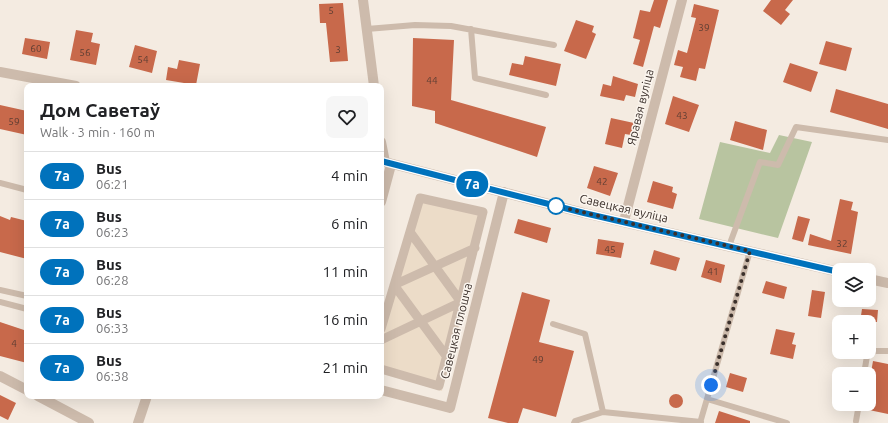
<!DOCTYPE html>
<meta charset="utf-8">
<style>
:root{--surface:#fff;--page:#f6f6f6;--text:#202124;--muted:#757577;--line:#e0e0e0}
body{margin:0;font-family:Ubuntu,sans-serif;background:var(--page);color:var(--text);height:100vh;display:flex;flex-direction:column;font-size:15px;white-space:nowrap}
*{box-sizing:border-box;margin:0}
p{font-size:13px;color:var(--muted)}
.icon{flex:none;width:22px;height:22px;fill:none;stroke:currentColor;stroke-width:2;stroke-linecap:round;stroke-linejoin:round}
.map{position:relative;flex:1;overflow:hidden}
.side{position:absolute;left:24px;top:83px;width:360px;height:316px;display:flex;flex-direction:column;background:var(--surface);border-radius:8px;box-shadow:0 4px 16px #0002}
.side>*{flex:none}
.badge{padding:0 8px;border-radius:13px;font-size:14px;line-height:26px}
.controls{position:absolute;left:832px;top:263px;display:grid;gap:8px}
.controls a{display:grid;place-items:center;width:44px;height:44px;border-radius:8px;background:var(--surface);box-shadow:0 4px 16px #0002;font-size:20px}
.you{position:absolute;width:20px;height:20px;margin:-10px;border:3px solid #fff;border-radius:50%;background:#1a73e8;box-shadow:0 0 0 6px #1a73e833}
.map>.badge{position:absolute;translate:-50% -50%;box-shadow:0 0 0 2px #fff}
.round{display:grid;place-items:center;flex:none;width:42px;height:42px;border-radius:8px;background:var(--page)}
.headline{display:flex;align-items:center;justify-content:space-between;height:68px;padding:0 16px}
h1{font-size:19px;font-weight:600;line-height:30px}
ul{padding:0;list-style:none}
li{display:flex;align-items:center;gap:12px;height:48px;padding:0 16px;border-top:1px solid var(--line)}
li div{flex:1}
li b{display:block;font-size:15px}
li em{font-style:normal}
li .badge{min-width:44px;font-weight:700;text-align:center}
.map>svg:first-child{display:block}
.green{fill:#b8c4a0}
.plaza{fill:#ecdcc8}
.building{fill:#c8694b}
.lines{fill:none;stroke-linecap:round;stroke-linejoin:round}
.service{stroke:#cdbbac;stroke-width:6}
.pedestrian{stroke:#cdbbac;stroke-width:9}
.minor{stroke:#cdbbac;stroke-width:10}
.tertiary{stroke:#cdbbac;stroke-width:10}
.line-casing{stroke:#fff;stroke-width:9}
.line{stroke:#0072bc;stroke-width:6}
.walk{stroke:#3b302b;stroke-width:4;stroke-dasharray:0 7.2}
.stop-dot{fill:#fff;stroke:#0072bc;stroke-width:2}
.labels{text-anchor:middle;dominant-baseline:central;stroke-width:3;stroke-linejoin:round;paint-order:stroke}
.number-label{font-size:10px;fill:#5e3e33}
.street-label{font-size:12px;fill:#3b302b;stroke:#fbf5ee}
</style>
<div class="map">
<svg width="888" height="423" viewBox="0 0 888 423">
<rect width="100%" height="100%" fill="#f4ebe1"/>
<!-- green -->
<path class="green" d="M779,135L812,142L778,238L699,219L720,142L770,153Z"/>
<!-- plaza -->
<path class="plaza" d="M420,198L483,212L442,391L381,373V315Z"/>
<!-- building -->
<path class="building" d="M654,0H668L660,28L654,26L643,67L633,64L640,40L633,38L640,10L650,12Z
M771,0H793L785,10L790,14L781,25L763,11Z
M343,3L348,61L330,62L326,23H320L319,4Z
M694,4L719,10L705,69L699,68L696,81L680,77L683,67L674,65L678,50L687,53L696,18L691,17Z
M576,20L594,26L592,32L596,34L586,59L564,51Z
M76,30L93,33L91,42L100,44L96,65L70,60Z
M25,38L50,42L47,59L22,54Z
M413,38L454,40L451,100L546,127L537,157L435,123V111L412,106Z
M826,41L852,48L846,71L819,64Z
M135,45L157,51L152,73L129,67Z
M525,56L561,64L556,86L509,75L512,63L523,65Z
M179,60L200,64L196,85L166,80L168,67L177,69Z
M790,63L818,72L811,92L783,82Z
M613,76L638,84L635,97L626,95L624,101L600,96L603,84L611,86Z
M836,89L888,104V129L830,112Z
M673,96L699,105L689,132L665,124Z
M0,105L27,111V135L0,129Z
M611,118L634,123L631,135L625,134L622,148L605,144Z
M735,121L767,130L763,150L730,140Z
M594,166L618,173L610,196L587,188Z
M653,181L673,187L672,192L677,194L673,209L647,202Z
M840,199L853,202L851,210L858,212L851,254L808,245L810,234L831,241Z
M0,216L10,220L11,217L27,221V259L0,252Z
M798,216L810,219L803,242L792,239Z
M518,219L551,228L547,243L514,233Z
M598,239L624,243L621,258L596,254Z
M654,250L680,258L676,271L650,264Z
M706,260L725,265L721,283L701,277Z
M766,281L787,287L784,299L762,293Z
M812,290L825,292L821,318L808,316Z
M522,292L550,300L539,342L574,351L556,417L523,408L518,423H508L488,418Z
M862,309L878,310L877,322H860Z
M0,322L27,331V363L0,356Z
M776,329L795,333L792,344L796,345L793,359L770,354Z
M873,361L888,364V414L869,410V384Z
M730,373L747,378L743,392L726,387Z
M669 401a7 7 0 1 1 14 0a7 7 0 1 1-14 0Z
M0,395L16,403L8,420L0,416Z
M719,411L750,421V423H715Z"/>
<g class="lines">
<!-- service -->
<path class="service" d="M367,29L415,25L451,26L554,45
M471,29L475,78L546,95
M0,183L27,190
M729,246L760,162L778,165L796,127L888,140
M0,290L27,296
M0,302L27,309
M553,324L585,334L603,412
M864,374L867,356L875,351H888
M707,399L787,423
M856,421L859,404
M574,423L575,421L603,412L701,422
M700,423L750,251"/>
<!-- pedestrian -->
<path class="pedestrian" d="M381,329L420,198L483,212L439,386L381,369
M381,340L461,302L410,232
M447,357L394,285L475,248"/>
<!-- minor -->
<path class="minor" d="M363,0L374,86
M381,142L385,162
M381,202L391,165
M624,221L682,0
M0,376L27,390
M381,390L450,408L504,192
M38,396L89,423
M138,423L147,396"/>
<!-- tertiary -->
<path class="tertiary" d="M0,72L76,86
M381,161L584,213L839,272
M869,279L888,283"/>
</g>
<g class="lines">
<defs>
<path id="line" d="M381,161L584,213L839,272"/>
</defs>
<!-- line casing -->
<use href="#line" class="line-casing"/>
<!-- line -->
<use href="#line" class="line"/>
<!-- walk -->
<path class="walk" d="M556,206L750,251L711,385"/>
</g>
<!-- markers -->
<circle class="stop-dot" cx="556" cy="206" r="8"/>
<g class="labels">
<!-- number labels -->
<g class="number-label">
<text x="331" y="10">5</text>
<text x="704" y="27">39</text>
<text x="36" y="48">60</text>
<text x="338" y="49">3</text>
<text x="85" y="52">56</text>
<text x="143" y="59">54</text>
<text x="432" y="80">44</text>
<text x="682" y="115">43</text>
<text x="14" y="121">59</text>
<text x="602" y="181">42</text>
<text x="842" y="243">32</text>
<text x="610" y="249">45</text>
<text x="713" y="271">41</text>
<text x="14" y="343">4</text>
<text x="538" y="359">49</text>
</g>
<!-- street labels -->
<g class="street-label">
<text transform="translate(640 107) rotate(-76)">Яравая вуліца</text>
<text transform="translate(624 208) rotate(13)">Савецкая вуліца</text>
<text transform="translate(456 331) rotate(-76)">Савецкая плошча</text>
</g>
</g>
</svg>
<div class="controls">
<a><svg class="icon" aria-label="layers" viewBox="0 0 24 24"><path d="M12 4l9 5-9 5-9-5zM3 14l9 5 9-5"/></svg></a>
<a>+</a>
<a>−</a>
</div>
<div class="you" style="left:711px;top:385px"></div>
<b class="badge" style="left:472px;top:184px;background:#0072bc;color:#fff">7а</b>
<section class="side">
<div class="headline"><div><h1>Дом Саветаў</h1><p>Walk · 3 min · 160 m</p></div><a class="round"><svg class="icon" aria-label="heart" viewBox="0 0 24 24"><path d="M12 20l-8-8c-3-5 5-10 8-4 3-6 11-1 8 4z"/></svg></a></div>
<ul>
<li><span class="badge" style="background:#0072bc;color:#fff">7а</span><div><b>Bus</b><p>06:21</p></div><em>4 min</em></li>
<li><span class="badge" style="background:#0072bc;color:#fff">7а</span><div><b>Bus</b><p>06:23</p></div><em>6 min</em></li>
<li><span class="badge" style="background:#0072bc;color:#fff">7а</span><div><b>Bus</b><p>06:28</p></div><em>11 min</em></li>
<li><span class="badge" style="background:#0072bc;color:#fff">7а</span><div><b>Bus</b><p>06:33</p></div><em>16 min</em></li>
<li><span class="badge" style="background:#0072bc;color:#fff">7а</span><div><b>Bus</b><p>06:38</p></div><em>21 min</em></li>
</ul>
</section>
</div>
